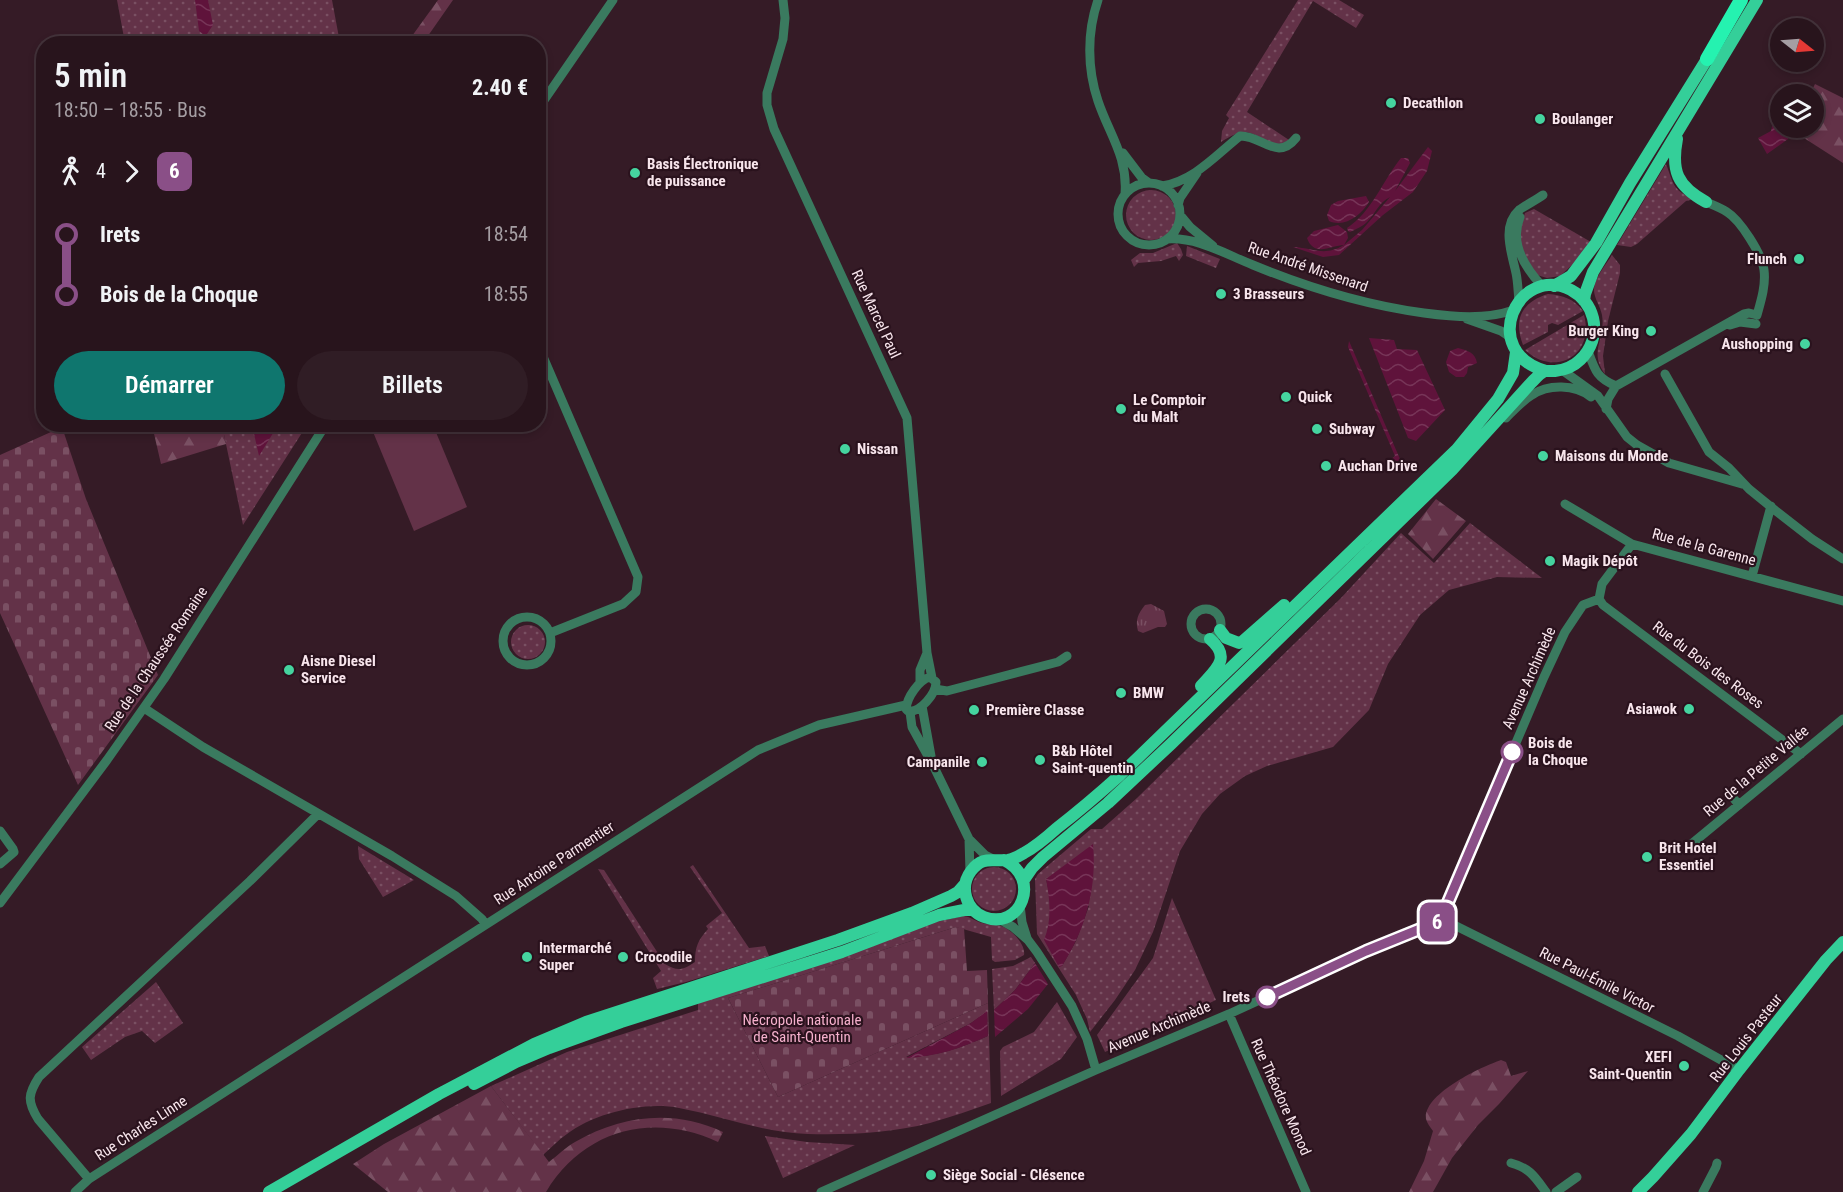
<!DOCTYPE html>
<html lang="fr">
<meta charset="utf-8">
<style>
:root{--surface:#28141c;--page:#301d25;--text:#f1f3f6;--muted:#a59ea3;--line:#44333b;--accent:#0f766e}
body{margin:0;font-family:"Roboto Condensed",sans-serif;background:var(--page);color:var(--text);height:100vh;display:flex;flex-direction:column;font-size:22px;white-space:nowrap}
*{box-sizing:border-box;margin:0}
p{font-size:20px;color:var(--muted)}
.icon{flex:none;width:33px;height:33px;fill:none;stroke:currentColor;stroke-width:2;stroke-linecap:round;stroke-linejoin:round}
.map{position:relative;flex:1;overflow:hidden}
.side{position:absolute;left:36px;top:36px;width:510px;height:396px;display:flex;flex-direction:column;background:var(--surface);border-radius:24px;box-shadow:0 3px 9px #0003,0 0 0 2px var(--line)}
.side>*{flex:none}
.badge{padding:0 12px;border-radius:9px;font-size:21px;line-height:39px}
.needle{width:39px;rotate:107deg}
.controls{position:absolute;left:1770px;top:18px;display:grid;gap:12px}
.controls a{display:grid;place-items:center;width:54px;height:54px;border-radius:50%;background:var(--surface);box-shadow:0 3px 9px #0003,0 0 0 2px var(--line);font-size:30px}
.map>.badge{position:absolute;translate:-50% -50%;box-shadow:0 0 0 3px #fff}
.legs{display:flex;align-items:center;gap:9px;height:66px;padding:0 18px;font-size:20px}
.legs p{margin-inline-start:auto}
.summary{display:flex;align-items:center;justify-content:space-between;height:102px;padding:0 18px}
h1{font-size:33px;font-weight:600;line-height:45px}
.button{display:flex;gap:12px;margin-top:auto;padding:12px 18px}
.button a{flex:1;height:69px;border-radius:36px;background:var(--accent);color:#fff;font-size:24px;font-weight:600;line-height:69px;text-align:center}
.button a+a{background:var(--page);color:var(--text)}
ul{padding:0 18px;list-style:none}
li{display:flex;align-items:center;gap:21px;height:60px;font-size:22px}
li i{display:grid;place-items:center;width:9px;height:100%;margin:0 8px;background:currentColor}
li i::after{content:'';width:15px;height:15px;margin:-8px;border:4px solid;border-radius:50%;background:var(--surface)}
li p{margin-inline-start:auto}
li:first-child i{background:linear-gradient(#0000 50%,currentColor 0)}
li:last-child i{background:linear-gradient(currentColor 50%,#0000 0)}
.map>svg:first-child{display:block}
.grass{fill:url(#grass-dots);fill-rule:evenodd}
.forest{fill:url(#forest-firs)}
.cemetery{fill:url(#cemetery-stones)}
.park{fill:url(#park-tufts)}
.pitch{fill:#633248}
.water{fill:url(#water-waves)}
.lines{fill:none;stroke-linecap:round;stroke-linejoin:round}
.minor{stroke:#3a7a5f;stroke-width:9}
.major{stroke:#34cf99;stroke-width:12}
.highway{stroke:#25f2b0;stroke-width:14}
.line-1-casing{stroke:#fff;stroke-width:14}
.line-1{stroke:#8a4f87;stroke-width:9}
.poi-dot{fill:#45d49f;stroke:#2a121d;stroke-width:2}
.stop-1-dot{fill:#fff;stroke:#8a4f87;stroke-width:3}
.labels{text-anchor:middle;dominant-baseline:central;stroke-width:4.5;stroke-linejoin:round;paint-order:stroke}
.poi-label{font-size:15px;font-weight:bold;fill:#f8e5ec;stroke:#2a121d;text-anchor:start}
.street-label{font-size:15px;fill:#f8e5ec;stroke:#2a121d}
.stop-label{font-size:15px;font-weight:bold;fill:#f8e5ec;stroke:#2a121d;text-anchor:start}
.park-label{font-size:15px;fill:#f5b0cc;stroke:#2a121d}
</style>
<div class="map">
<svg width="1843" height="1192" viewBox="0 0 1843 1192">
<defs>
<pattern id="grass-dots" width="8" height="8" patternUnits="userSpaceOnUse" patternTransform="scale(1.5)"><rect width="8" height="8" fill="#633248"/><path d="M2 2h.1M6 6h.1" fill="none" stroke="#7a5063" stroke-width="1.8" stroke-linecap="round"/></pattern>
<pattern id="forest-firs" width="22" height="20" patternUnits="userSpaceOnUse" patternTransform="scale(1.5)"><rect width="22" height="20" fill="#633248"/><path d="M5 1l3.5 6h-7zM16 11l3.5 6h-7z" fill="#7a5063"/></pattern>
<pattern id="cemetery-stones" width="16" height="16" patternUnits="userSpaceOnUse" patternTransform="scale(1.5)"><rect width="16" height="16" fill="#633248"/><path d="M2 7V4a2 2 0 0 1 4 0v3zM10 15v-3a2 2 0 0 1 4 0v3z" fill="#7a5063"/></pattern>
<pattern id="park-tufts" width="24" height="20" patternUnits="userSpaceOnUse" patternTransform="scale(1.5)"><rect width="24" height="20" fill="#633248"/><path d="M3 7l-1-3M5 7V3M7 7l1-3M15 17l-1-3M17 17v-4M19 17l1-3" fill="none" stroke="#7a5063"/></pattern>
<pattern id="water-waves" width="16" height="10" patternUnits="userSpaceOnUse" patternTransform="scale(1.5)"><rect width="16" height="10" fill="#5f133b"/><path d="M0 5q4-4 8 0t8 0" fill="none" stroke="#773558"/></pattern>
</defs>
<rect width="100%" height="100%" fill="#351b26"/>
<!-- grass -->
<path class="grass" d="M117,0H332L340,43H125Z
M1298,0H1339L1364,15L1356,28L1313,1L1247,112L1289,140L1280,145C1251,138 1252,122 1221,142L1222,131L1229,118L1226,115Z
M1666,164C1674,184 1672,190 1694,199L1686,201L1637,244L1631,247L1617,245Z
M1126 215a25 25 0 1 1 50 0a25 25 0 1 1-50 0Z
M1534,209L1591,242L1572,265L1560,276L1547,278L1537,275L1526,262L1518,232L1525,213Z
M1177,243L1181,249L1183,255L1179,261L1176,256L1161,261L1138,263L1134,267L1131,260L1140,253H1153Z
M1187,246L1220,259L1216,268L1186,256Z
M1612,255L1620,265V273L1608,321L1603,356L1605,374C1588,351 1606,340 1602,315C1600,304 1591,295 1595,284C1598,274 1606,264 1612,255Z
M1548,294C1563,295 1574,299 1583,311L1558,325L1552,323L1548,325V332L1523,345C1513,319 1522,302 1548,294Z
M1584,315C1595,355 1555,378 1525,350Z
M222,425H307L243,525Z
M1470,523L1542,578L1497,577L1449,590L1420,615L1388,664L1369,710L1333,747L1267,766L1245,776L1220,794L1202,814L1180,851L1153,932L1135,970L1115,1000L1090,1032L1087,1019L1076,995L1037,934L1035,879L1038,874L1091,829H1102L1137,798L1341,598L1401,533L1434,563ZM1046,878L1089,906L1076,941L1062,966H1059C1045,942 1052,923 1050,897C1049,891 1047,885 1046,878Z
M511 642a17 17 0 1 1 34 0a17 17 0 1 1-34 0Z
M358,846L414,880L383,897L359,859Z
M693,865L749,948L765,946L769,956L686,982L657,989L653,978L661,971L598,869L604,870L665,964C678,972 683,970 695,962C695,947 698,940 708,929L706,926L722,913L690,867Z
M972 889a22 22 0 1 1 44 0a22 22 0 1 1-44 0Z
M1172,898L1216,1000L1105,1052L1097,1035L1153,958Z
M964,916C971,917 975,921 982,923C988,925 995,924 1001,926C1011,929 1026,944 1024,955L1015,960L995,962L992,960L991,937L956,927L728,998L778,1097L988,1003L991,1103C971,1110 951,1117 930,1123C891,1133 849,1135 808,1134C764,1133 722,1116 679,1108C645,1101 594,1113 567,1134C558,1140 551,1148 543,1155L491,1086L567,1052L698,1010V1003L935,922ZM987,1012L988,1036C961,1048 935,1057 906,1057L971,1023Z
M1031,957L1035,963L1015,990L994,1010L992,969L1013,966Z
M156,982L183,1023L155,1043L142,1031L125,1037L91,1060L82,1047Z
M1057,1002L1077,1037L1061,1059L1001,1096L1000,1051L1003,1047L1034,1032Z
M765,1136L807,1142L855,1145L783,1178Z"/>
<!-- forest -->
<path class="forest" d="M438,0H453L423,43H407Z
M1815,84L1843,98V163L1804,138L1803,128H1814V94H1810Z
M152,425H222L226,444L161,464Z
M1436,499L1466,521L1433,559L1408,534Z
M1501,1060L1506,1062L1511,1076L1528,1071L1499,1104L1478,1125L1452,1158L1433,1192H1409L1424,1161L1433,1131C1430,1127 1427,1123 1426,1119C1423,1094 1481,1067 1501,1060Z
M491,1086L549,1162C558,1155 566,1147 575,1142C622,1115 674,1109 723,1132L718,1142C653,1112 584,1129 546,1192H388L353,1164L384,1144Z"/>
<!-- cemetery -->
<path class="cemetery" d="M62,427L86,499L158,675L78,785L0,613V455Z
M956,927L964,928L967,971L987,970L988,1003L778,1097L728,998Z"/>
<!-- park -->
<path class="park" d="M1151,604L1164,611L1167,624L1165,627H1158L1143,633L1138,631C1135,620 1138,614 1145,605Z"/>
<!-- pitch -->
<path class="pitch" d="M377,424L433,425L467,507L414,531L371,427Z"/>
<!-- water -->
<path class="water" d="M195,0H208L213,25L207,34H203L199,31Z
M1780,118V128H1785L1788,134V139L1767,154L1758,138L1771,131L1773,122Z
M1428,147L1432,151L1427,171L1413,192L1383,215L1339,255L1323,257L1293,247C1314,248 1324,257 1344,245C1332,245 1314,258 1307,238L1314,231L1338,225L1347,232L1348,238L1344,245L1362,230L1390,197C1378,203 1376,213 1367,222C1362,227 1356,229 1350,232L1348,231L1347,228C1372,212 1383,180 1401,158H1408L1410,163L1395,191Z
M1366,196L1369,202C1361,215 1345,228 1329,221L1327,215L1331,205L1338,201Z
M1369,338L1394,340L1397,349L1417,350L1445,410L1416,441L1408,438Z
M1349,341L1403,466H1394L1387,463L1395,456L1348,347Z
M1458,348C1468,351 1475,352 1477,363L1468,367L1467,373L1464,377H1456L1449,372L1446,362L1450,351Z
M252,425H274L275,430L259,456Z
M1093,844C1097,887 1086,929 1062,966L1059,967L1044,940C1052,920 1050,900 1046,879Z
M1035,963L1048,984L1028,1009L995,1037L994,1010L1015,990Z
M987,1011L988,1036C962,1048 935,1057 906,1058L971,1023Z"/>
<g class="lines">
<!-- minor -->
<path class="minor" d="M783,0L785,18L783,39L767,93V105L774,129L907,418L927,653L932,678
M1098,0C1087,32 1087,68 1098,101C1109,134 1128,157 1125,194
M538,109L613,0
M1123,153L1142,178L1149,183
M1118 214a31 31 0 1 1 62 0a31 31 0 1 1-62 0Z
M1162,186C1194,181 1216,155 1240,136C1262,135 1277,162 1296,138
M1178,205L1180,198L1197,173
M1180,215L1190,227L1213,246
M1520,217C1509,243 1525,268 1543,287
M1167,239C1198,237 1225,254 1253,265C1309,288 1364,305 1424,313C1454,317 1485,320 1514,310
M1519,301C1518,292 1518,282 1516,273C1512,254 1501,226 1519,210C1526,205 1536,200 1543,195
M1467,319L1501,331L1510,337
M1730,325L1740,322L1756,324
M538,345L638,577L636,592L623,604L550,633
M1588,351C1595,371 1597,378 1616,386L1744,314L1749,313L1757,315C1761,301 1766,285 1764,270C1762,254 1740,220 1727,212C1721,208 1713,205 1706,202
M1562,370L1598,396L1627,437L1637,445L1669,463L1742,484
M1665,374L1709,452L1729,468L1749,489L1776,511L1812,539L1843,559
M1606,409L1608,399L1616,386
M1506,418C1514,410 1522,401 1532,395C1548,384 1575,384 1591,397
M1565,504L1632,544L1843,601
M1752,576L1771,506
M1599,599L1603,605L1801,754
M1599,599L1602,584L1632,544
M1191 624a15 15 0 1 1 30 0a15 15 0 1 1-30 0Z
M503 641a24 24 0 1 1 48 0a24 24 0 1 1-48 0Z
M930,677L936,682C936,694 920,713 908,711L906,709C907,697 919,680 930,677Z
M920,683V670L927,653
M935,689L947,691L1058,662L1067,656
M922,706L931,756
M144,708L203,747L392,856L456,896L482,919L485,924
M910,712L912,727L934,767L969,839L985,855L993,859
M1730,794L1739,805
M0,831L13,849L14,852L0,864
M969,839L970,872
M1689,846L1843,719
M0,903L107,760L164,679L326,424
M1020,905L1022,922L1027,938
M999,919L1013,927L1028,940L1037,952L1072,1006L1087,1039L1096,1070
M1440,921H1446L1678,1036L1739,1070
M1229,1014L1306,1192
M1511,1163C1530,1168 1535,1177 1546,1192
M89,1179L38,1119C27,1101 28,1094 39,1077L250,881L318,814
M75,1192L89,1179L758,750L819,725L906,705
M821,1192L1096,1070L1229,1014L1366,951L1440,921L1544,677L1565,632L1583,605L1599,599
M1556,1192L1577,1177
M1703,1192L1716,1167L1717,1163"/>
<!-- major -->
<path class="major" d="M1677,139C1671,171 1677,186 1706,202
M1554,286L1571,276L1596,243L1630,183L1707,59
M1584,301L1585,294L1593,272L1757,0
M1220,630L1226,638L1239,643L1243,641L1284,605
M1201,686C1216,669 1232,658 1210,639
M1004,860C1042,878 1021,931 984,917C966,910 959,887 971,871C983,855 992,862 1008,860C1014,859 1019,856 1024,853C1037,846 1047,837 1057,828C1079,811 1100,793 1120,775L1457,449L1498,399L1513,373L1516,352
M1023,881L1032,868L1043,857L1108,803L1171,744L1452,470L1531,383C1535,379 1540,373 1545,371C1547,371 1553,371 1555,371C1564,370 1573,367 1580,360C1591,350 1597,334 1593,318C1590,306 1582,296 1571,290C1517,263 1478,352 1546,371
M474,1084L516,1062L549,1048L621,1022L842,952L939,915L964,910H973
M269,1192L439,1094L534,1044L586,1022L838,940L912,913L951,896L958,892L965,884
M1638,1192L1653,1177L1691,1134L1739,1070L1826,960L1843,942"/>
<!-- highway -->
<path class="highway" d="M1707,59L1741,0"/>
</g>
<g class="lines">
<defs>
<path id="line-1" d="M1267,997L1366,951L1440,921L1512,752"/>
</defs>
<!-- line-1 casing -->
<use href="#line-1" class="line-1-casing"/>
<!-- line-1 -->
<use href="#line-1" class="line-1"/>
</g>
<!-- markers -->
<g class="poi-dot">
<circle cx="1391" cy="103" r="6"/>
<circle cx="1540" cy="119" r="6"/>
<circle cx="635" cy="173" r="6"/>
<circle cx="1799" cy="259" r="6"/>
<circle cx="1221" cy="294" r="6"/>
<circle cx="1651" cy="331" r="6"/>
<circle cx="1805" cy="344" r="6"/>
<circle cx="1286" cy="397" r="6"/>
<circle cx="1121" cy="409" r="6"/>
<circle cx="1317" cy="429" r="6"/>
<circle cx="845" cy="449" r="6"/>
<circle cx="1543" cy="456" r="6"/>
<circle cx="1326" cy="466" r="6"/>
<circle cx="1550" cy="561" r="6"/>
<circle cx="289" cy="670" r="6"/>
<circle cx="1121" cy="693" r="6"/>
<circle cx="1689" cy="709" r="6"/>
<circle cx="974" cy="710" r="6"/>
<circle cx="1040" cy="760" r="6"/>
<circle cx="982" cy="762" r="6"/>
<circle cx="1647" cy="857" r="6"/>
<circle cx="527" cy="957" r="6"/>
<circle cx="623" cy="957" r="6"/>
<circle cx="1684" cy="1066" r="6"/>
<circle cx="931" cy="1175" r="6"/>
</g>
<g class="stop-1-dot">
<circle cx="1512" cy="752" r="10"/>
<circle cx="1267" cy="997" r="10"/>
</g>
<g class="labels">
<!-- poi labels -->
<g class="poi-label">
<text x="1403" y="103">Decathlon</text>
<text x="1552" y="119">Boulanger</text>
<text x="647" y="164">Basis Électronique<tspan x="647" dy="17">de puissance</tspan></text>
<text x="1787" y="259" text-anchor="end">Flunch</text>
<text x="1233" y="294">3 Brasseurs</text>
<text x="1639" y="331" text-anchor="end">Burger King</text>
<text x="1793" y="344" text-anchor="end">Aushopping</text>
<text x="1298" y="397">Quick</text>
<text x="1133" y="400">Le Comptoir<tspan x="1133" dy="17">du Malt</tspan></text>
<text x="1329" y="429">Subway</text>
<text x="857" y="449">Nissan</text>
<text x="1555" y="456">Maisons du Monde</text>
<text x="1338" y="466">Auchan Drive</text>
<text x="1562" y="561">Magik Dépôt</text>
<text x="301" y="661">Aisne Diesel<tspan x="301" dy="17">Service</tspan></text>
<text x="1133" y="693">BMW</text>
<text x="1677" y="709" text-anchor="end">Asiawok</text>
<text x="986" y="710">Première Classe</text>
<text x="1052" y="751">B&amp;b Hôtel<tspan x="1052" dy="17">Saint-quentin</tspan></text>
<text x="970" y="762" text-anchor="end">Campanile</text>
<text x="1659" y="848">Brit Hotel<tspan x="1659" dy="17">Essentiel</tspan></text>
<text x="539" y="948">Intermarché<tspan x="539" dy="17">Super</tspan></text>
<text x="635" y="957">Crocodile</text>
<text x="1672" y="1057" text-anchor="end">XEFI<tspan x="1672" dy="17">Saint-Quentin</tspan></text>
<text x="943" y="1175">Siège Social - Clésence</text>
</g>
<!-- street labels -->
<g class="street-label">
<text transform="translate(1308 267) rotate(19)">Rue André Missenard</text>
<text transform="translate(876 314) rotate(65)">Rue Marcel Paul</text>
<text transform="translate(1704 547) rotate(15)">Rue de la Garenne</text>
<text transform="translate(156 659) rotate(-56)">Rue de la Chaussée Romaine</text>
<text transform="translate(1708 665) rotate(37)">Rue du Bois des Roses</text>
<text transform="translate(1529 678) rotate(-66)">Avenue Archimède</text>
<text transform="translate(1756 771) rotate(-40)">Rue de la Petite Vallée</text>
<text transform="translate(554 863) rotate(-33)">Rue Antoine Parmentier</text>
<text transform="translate(1597 980) rotate(27)">Rue Paul-Émile Victor</text>
<text transform="translate(1159 1027) rotate(-23)">Avenue Archimède</text>
<text transform="translate(1746 1038) rotate(-52)">Rue Louis Pasteur</text>
<text transform="translate(1281 1097) rotate(66)">Rue Théodore Monod</text>
<text transform="translate(141 1128) rotate(-33)">Rue Charles Linne</text>
</g>
<!-- stop labels -->
<g class="stop-label">
<text x="1528" y="743">Bois de<tspan x="1528" dy="17">la Choque</tspan></text>
<text x="1250" y="997" text-anchor="end">Irets</text>
</g>
<!-- park labels -->
<g class="park-label">
<text x="802" y="1020">Nécropole nationale<tspan x="802" dy="17">de Saint-Quentin</tspan></text>
</g>
</g>
</svg>
<div class="controls">
<a><svg class="needle" viewBox="-14 -14 28 28"><path d="M0-13l5 13h-10z" fill="#e53935"/><path d="M0 13l5-13h-10z" fill="#a59ea3"/></svg></a>
<a><svg class="icon" aria-label="layers" viewBox="0 0 24 24"><path d="M12 4l9 5-9 5-9-5zM3 14l9 5 9-5"/></svg></a>
</div>
<b class="badge" style="left:1437px;top:922px;background:#8a4f87;color:#fff">6</b>
<section class="side">
<div class="summary"><div><h1>5 min</h1><p>18:50 – 18:55 · Bus</p></div><b>2.40 €</b></div>
<div class="legs"><svg class="icon" aria-label="walk" viewBox="0 0 24 24"><circle cx="13" cy="4" r="2"/><path d="M13 8l-2 6 4 7M11 14l-3 7M7 12l3-4h3l4 4"/></svg>4<svg class="icon" aria-label="forward" viewBox="0 0 24 24"><path d="M9 5l7 7-7 7"/></svg><b class="badge" style="background:#8a4f87;color:#fff">6</b></div>
<ul>
<li><i style="color:#8a4f87"></i><b>Irets</b><p>18:54</p></li>
<li><i style="color:#8a4f87"></i><b>Bois de la Choque</b><p>18:55</p></li>
</ul>
<div class="button"><a>Démarrer</a><a>Billets</a></div>
</section>
</div>
